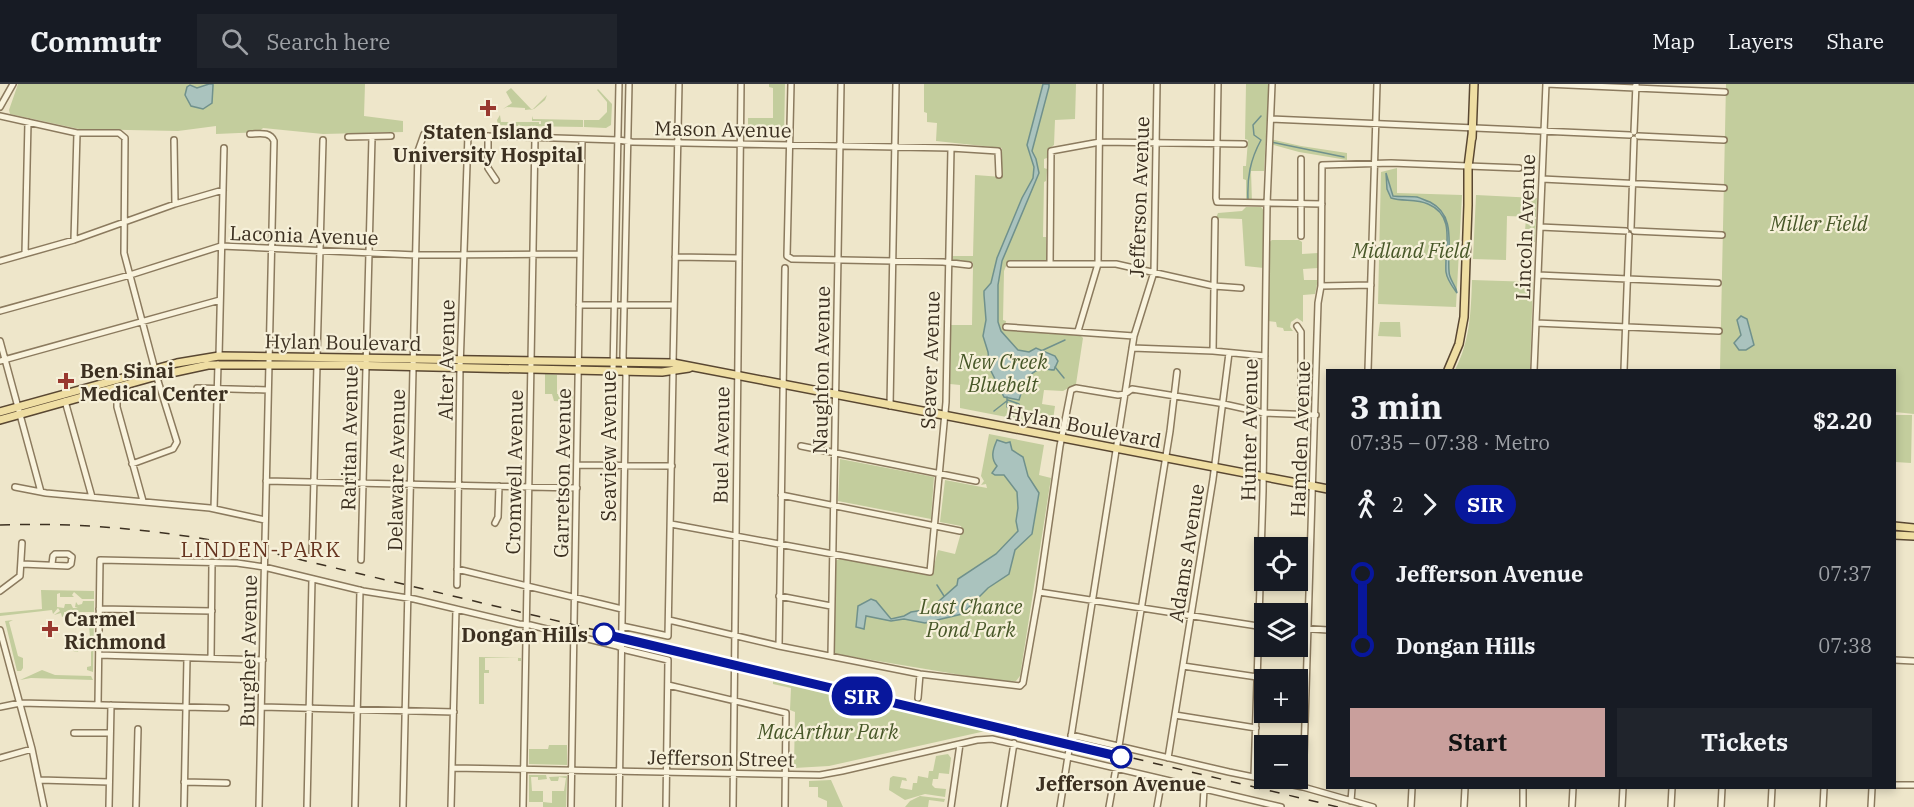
<!DOCTYPE html>
<meta charset="utf-8">
<style>
:root{--surface:#171b24;--page:#20242c;--text:#f1f3f6;--muted:#9ea1a6;--line:#363941;--accent:#c99f9c}
body{margin:0;font-family:"IBM Plex Serif",serif;background:var(--page);color:var(--text);height:100vh;display:flex;flex-direction:column;font-size:22px;white-space:nowrap}
*{box-sizing:border-box;margin:0}
p{font-size:20px;color:var(--muted)}
.icon{flex:none;width:33px;height:33px;fill:none;stroke:currentColor;stroke-width:2;stroke-linecap:round;stroke-linejoin:round}
.map{position:relative;flex:1;overflow:hidden}
.side{position:absolute;left:1326px;top:285px;width:570px;height:420px;display:flex;flex-direction:column;background:var(--surface);border-radius:0px;box-shadow:0 3px 9px #0003}
.side>*{flex:none}
.badge{padding:0 12px;border-radius:20px;font-size:21px;line-height:39px}
.buttons{position:absolute;left:1254px;top:453px;display:grid;gap:12px}
.buttons a{display:grid;place-items:center;width:54px;height:54px;border-radius:0px;background:var(--surface);box-shadow:0 3px 9px #0003;font-size:30px}
.map>.badge{position:absolute;translate:-50% -50%;box-shadow:0 0 0 3px #fff}
.legs{display:flex;align-items:center;gap:9px;height:66px;padding:0 24px;font-size:20px}
.legs p{margin-inline-start:auto}
.headline{display:flex;align-items:center;justify-content:space-between;height:102px;padding:0 24px}
h1{font-size:33px;font-weight:700;line-height:45px}
.cta{display:flex;gap:12px;margin-top:auto;padding:12px 24px}
.cta a{flex:1;height:69px;border-radius:0px;background:var(--accent);color:#111;font-size:24px;font-weight:700;line-height:69px;text-align:center}
.cta a+a{background:var(--page);color:var(--text)}
ul{padding:0 24px;list-style:none}
li{display:flex;align-items:center;gap:21px;height:72px;font-size:22px}
li i{display:grid;place-items:center;width:9px;height:100%;margin:0 8px;background:currentColor}
li i::after{content:'';width:15px;height:15px;margin:-8px;border:4px solid;border-radius:50%;background:var(--surface)}
li p{margin-inline-start:auto}
li:first-child i{background:linear-gradient(#0000 50%,currentColor 0)}
li:last-child i{background:linear-gradient(currentColor 50%,#0000 0)}
header{display:flex;align-items:center;gap:36px;box-sizing:border-box;height:84px;padding:0 30px;background:var(--surface);border-bottom:2px solid var(--line)}
header strong{font-size:28px}
nav{display:flex;gap:33px;margin-inline-start:auto;font-size:21px}
.search{width:420px;height:54px;background:var(--page);display:flex;align-items:center;gap:15px;box-sizing:border-box;padding:0 21px;border-radius:0px;color:var(--muted);font-size:22px}
.map>svg:first-child{display:block}
.green{fill:#c3cd9d}
.water{fill:#aac3be;stroke:#70918c;stroke-width:1.5}
.lines{fill:none;stroke-linecap:round;stroke-linejoin:round}
.stream{stroke:#70918c;stroke-width:1.5}
.minor-casing{stroke:#8b7a5e;stroke-width:8}
.major-casing{stroke:#594732;stroke-width:10}
.minor{stroke:#f9f3dd;stroke-width:5}
.major{stroke:#efdea3;stroke-width:7}
.rail{stroke:#3c3021;stroke-width:1.5;stroke-dasharray:10 10;stroke-linecap:butt}
.line-1-casing{stroke:#fff;stroke-width:14}
.line-1{stroke:#08179c;stroke-width:9}
.poi-dot{fill:#99382f;stroke:#f6f0d9;stroke-width:2}
.stop-1-dot{fill:#fff;stroke:#08179c;stroke-width:3}
.labels{text-anchor:middle;dominant-baseline:central;stroke-width:4.5;stroke-linejoin:round;paint-order:stroke}
.street-label{font-size:20px;fill:#3c3021;stroke:#f6f0d9}
.poi-label{font-size:20px;font-weight:bold;fill:#3c3021;stroke:#f6f0d9;text-anchor:start}
.park-label{font-size:20px;font-style:italic;fill:#475728;stroke:#f6f0d9}
.stop-label{font-size:20px;font-weight:bold;fill:#3c3021;stroke:#f6f0d9;text-anchor:end}
.neighbourhood-label{font-size:21px;letter-spacing:1.5px;fill:#673621;stroke:#f6f0d9}
</style>
<header>
<strong>Commutr</strong>
<div class="search"><svg class="icon" aria-label="search" viewBox="0 0 24 24"><circle cx="10" cy="10" r="6"/><path d="M15 15l6 6"/></svg>Search here</div>
<nav><a>Map</a><a>Layers</a><a>Share</a></nav>
</header>
<div class="map">
<svg width="1914" height="723" viewBox="0 0 1914 723">
<rect width="100%" height="100%" fill="#eee6ca"/>
<!-- green -->
<path class="green" d="M18,0H365L364,32L403,37V48L323,50L263,44L259,48L216,50V42L178,47L79,45L10,30L9,26Z
M769,0H785L784,53H748V34H773V4L769,3Z
M924,0H1076L1075,35L1055,36L1054,61L1047,66V74L1044,75V84L1047,85L1046,97L1044,98L1043,153H1046L1047,177H1008L1004,187L1003,236L1006,237L1005,244L1081,252L1083,254L1076,300L1063,307L1044,306L1042,320L1055,322L1053,336L1048,341L960,324V301L950,300L951,241H972L973,184V178H953L952,172H973L975,91L1002,93V64L936,57L937,39L927,38V29L924,28Z
M1246,0H1269L1264,87H1251L1252,119H1246V96L1243,95V82H1246L1248,56L1245,55Z
M1726,0H1914V330L1895,328L1894,286H1720Z
M511,4L532,26L547,11L545,16L534,25L525,26V24L507,23L503,25L512,19L506,8Z
M598,5L612,20L611,41L606,44L584,43V36H599L607,28V18L597,6Z
M500,31L501,38H539V40H541V37H532V32L533,35L583,36V43L520,42L519,40L518,42L498,41L497,36Z
M1270,55L1301,62L1347,69V76L1299,68L1270,60Z
M1397,84V109L1462,111L1456,223L1378,220L1381,88Z
M1476,111L1537,114L1536,133L1507,132L1506,176L1473,175Z
M1246,123H1261L1264,127V184L1245,182L1242,135L1216,134L1218,129L1242,127Z
M1526,135H1536L1535,158H1524Z
M1272,156H1299L1302,158V170L1318,169V184L1303,185L1304,196H1318L1315,210L1303,211V238L1297,234L1291,238L1290,243L1293,247H1284L1283,244L1277,243L1276,238L1268,237V159Z
M1472,196L1533,198L1530,286H1455C1470,257 1471,228 1472,196Z
M1380,238H1400L1401,253L1378,252Z
M545,290L557,291V310H573L572,318L554,317L552,310H545Z
M1895,331H1912L1911,379L1895,378Z
M989,350L1044,361L1039,391L1051,394L1020,592L1016,597L1009,599L836,570L834,567V477L840,475L932,490L938,466L955,470L962,445L961,442L940,438L945,396L987,404L986,400L981,401L984,397L981,392Z
M840,375L934,393L931,435L838,417Z
M41,506L94,507V515H82L74,508L72,511L74,513H60V509L57,510V523L64,524L65,520H71L73,524H78L75,523L76,518L78,521L82,520L83,517H94V528H64V532L62,533L61,529L54,531L60,527L58,524L53,530L52,526L0,532V529L42,525Z
M88,532H94L93,588L87,586V583L91,582V558L83,557V562L79,563L78,568L73,567L74,559L80,558V555L86,556L87,553H90Z
M13,536L9,538L18,572L23,574V584L21,587H17L5,537Z
M479,573L521,574V577H518V574H485V586H489V589H484V620H479Z
M42,586L55,591L91,592L93,596L31,594L20,596Z
M777,594L909,625L919,629H923L990,646L829,682L794,684L795,628L790,626L791,604L773,600V595Z
M549,661H567V681L529,680V665H548Z
M948,670L951,674L949,690L939,689L938,695H933L932,701L935,704L946,705L945,713L925,710L905,716L889,706L890,694L893,692L906,694L907,697L902,696L900,704L912,706L913,699H917L918,692L928,694L929,687H933L936,672Z
M529,691H546L547,695L538,696V693H531L532,707H543V718L552,719V707H564L566,694L559,693L558,697H551L549,693L567,692L566,723H543V718H529Z
M831,696L843,723H827V717L818,713V703H809V697Z
M920,712L945,715L944,718L929,716L928,723H905L910,717Z"/>
<!-- water -->
<path class="water" d="M209,0H213V2L212,19L203,25L191,22L185,11L187,3L190,1L197,4Z
M1043,0H1049V3L1032,67L1036,75L1039,89L1002,177L998,201V238L1001,247L1018,266L1029,268L1036,264L1055,272L1058,277L1054,286C1051,286 1047,285 1044,285C1029,284 1022,305 1019,316L1004,313L990,285L988,268L983,252L986,236L984,211V207L991,199L997,174L1022,114L1033,94L1034,83L1027,61Z
M1386,89L1393,112C1401,113 1409,112 1417,113C1421,114 1426,117 1430,118C1457,132 1447,163 1449,187C1449,196 1456,201 1457,209C1452,202 1447,196 1446,188C1444,164 1457,132 1428,120C1416,114 1403,118 1391,114L1387,105Z
M1741,232L1747,235L1754,261L1746,266H1739L1734,259L1741,251L1737,236Z
M997,356L1006,359L1010,358L1012,366L1023,373L1028,392L1039,409L1032,450L1015,466L1009,490L988,504L962,530L925,539L904,535L891,537L866,532L864,545L856,543L858,522L871,515L876,517L891,535L904,532L911,528L930,525L957,501L958,495L996,470L1018,447L1016,437L1018,424L1017,408L1004,391H995L992,389L997,382C990,374 993,365 997,356Z"/>
<g class="lines">
<!-- stream -->
<path class="stream" d="M1271,58L1344,73
M1248,116C1247,94 1250,76 1261,56L1254,51L1253,41L1261,32
M1041,267L1065,256
M1055,283L1064,294
M1007,313V323
M994,327L1008,316L1019,320L1022,327
M937,501L944,512"/>
<defs>
<path id="minor" d="M791,0L787,172L792,175L943,178L969,181
M1218,0L1216,114L1217,118L1322,120
M1546,0L1725,8
M0,23L13,0
M0,32L77,49H119L125,54L124,169L158,297L177,358L173,365L132,380
M1271,35L1630,51
M1634,48L1636,0
M250,50C259,50 270,47 274,57L259,723
M488,52V84L496,96
M1638,52L1724,56
M348,53L391,52
M174,56L175,120
M1542,95L1724,104
M1540,143L1626,147
M1631,144L1634,55
M1634,147L1722,151
M1301,152V75
M74,156L77,49
M25,170L28,38
M675,173L739,174
M0,177L74,156L175,120L223,106
M1010,180H1116L1214,202L1241,204
M1050,180L1051,67L1100,58L1244,60
M1538,191L1718,199
M1321,202L1371,201
M579,221H674
M0,227L130,191L221,162L416,171L580,170
M1536,239L1719,247
M1297,242L1301,248V331
M1006,243L1134,252
M1078,247L1098,180L1100,0
M0,257L41,408
M1132,264L1213,267L1265,272
M1213,267L1215,136
M219,272L224,64
M317,273L323,56
M0,277L220,216
M673,279L679,0
M1368,286L1377,0
M1534,286L1546,0
M1624,286L1629,151
M613,287L619,0
M117,303V323L143,417
M197,304L268,306
M65,317L92,413
M890,322L896,0
M801,362L976,397
M577,381L672,382
M266,397L577,404
M15,403L46,409L210,424L265,436
M781,411L960,447
M214,425L218,280
M495,439L498,433L499,402
M671,440L930,488L946,318L951,64
M312,469L317,281
M361,476L372,53
M22,480L68,482L71,480L72,473L68,470H55L53,472L52,480
M457,485L622,525
M457,501L460,284L468,51
M0,507L20,492L22,459
M1039,508L1264,543
M779,512L831,522
M99,525L212,527
M669,536L779,562L920,590L1020,602L1023,599L1039,508L1060,362L1071,306L1076,304L1118,311L1125,310L1132,305L1219,319L1264,329L1316,331
M622,542L668,552L673,288
M1298,544L1328,546
M0,546L32,665L44,723
M779,562L785,184
M99,571L263,576
M831,572L841,0
M211,574L212,479
M1894,576L1914,577
M1183,582L1257,593
M668,601L786,629L785,723
M918,614L920,590
M98,620L100,476L237,479L264,483L363,507L414,515L519,540L530,541L617,562L626,566L668,576L666,723
M0,623L20,619L226,624
M262,623L454,628
M1175,631L1256,644
M74,649H110
M1071,651L1229,688L1303,703L1373,723
M1119,662L1170,347L1177,288
M0,674L32,665
M1168,674L1213,395L1229,269
M452,684L820,691L842,687L977,656L992,655L1281,723
M1254,693L1263,407L1267,120L1272,0
M40,696L109,698
M184,698L227,699
M1894,701H1914
M1303,703L1318,219L1321,202L1322,81L1391,79L1519,84
M1351,717L1352,704
M109,723L111,621
M136,723L138,645
M184,723L187,574
M307,723L312,495
M355,723L360,506
M403,723L418,67L424,50L618,56L632,58L951,64L998,67L999,91
M451,723L456,525
M523,723L535,54
M571,723L582,56
M619,723L626,292L623,273L629,0
M733,723L741,0
M951,723L960,660
M1004,723L1014,659
M1060,723L1134,252L1154,188L1157,0
M1109,723L1116,684
M1157,723L1162,695
M1203,723L1204,705
M1411,723L1412,704
M1464,723L1465,704
M1523,723V704
M1572,723L1573,704
M1622,723L1623,704
M1671,723L1672,704
M1721,723L1722,704
M1771,723L1772,704
M1823,723L1824,704
M1871,723L1872,704"/>
<path id="major" d="M1472,54L1474,0
M1448,286L1459,260L1464,233L1468,121V83L1472,51
M0,328L177,279L219,272L673,279L1328,405
M0,336L157,292L208,281H345L662,288L689,284
M1894,442L1914,444
M1894,451L1914,452"/>
</defs>
<!-- minor casing -->
<use href="#minor" class="minor-casing"/>
<!-- major casing -->
<use href="#major" class="major-casing"/>
<!-- minor -->
<use href="#minor" class="minor"/>
<!-- major -->
<use href="#major" class="major"/>
<!-- rail -->
<path class="rail" d="M0,441C81,438 159,446 239,461L1338,723"/>
</g>
<g class="lines">
<defs>
<path id="line-1" d="M604,550L1121,673"/>
</defs>
<!-- line-1 casing -->
<use href="#line-1" class="line-1-casing"/>
<!-- line-1 -->
<use href="#line-1" class="line-1"/>
</g>
<!-- markers -->
<g class="poi-dot">
<path d="M485 15h6v6h6v6h-6v6h-6v-6h-6v-6h6z"/>
<path d="M63 288h6v6h6v6h-6v6h-6v-6h-6v-6h6z"/>
<path d="M47 536h6v6h6v6h-6v6h-6v-6h-6v-6h6z"/>
</g>
<g class="stop-1-dot">
<circle cx="604" cy="550" r="10"/>
<circle cx="1121" cy="673" r="10"/>
</g>
<g class="labels">
<!-- street labels -->
<g class="street-label">
<text transform="translate(723 45) rotate(1)">Mason Avenue</text>
<text transform="translate(1139 113) rotate(-88)">Jefferson Avenue</text>
<text transform="translate(1525 143) rotate(-88)">Lincoln Avenue</text>
<text transform="translate(304 151) rotate(2)">Laconia Avenue</text>
<text transform="translate(343 258) rotate(1)">Hylan Boulevard</text>
<text transform="translate(446 276) rotate(-89)">Alter Avenue</text>
<text transform="translate(930 276) rotate(-88)">Seaver Avenue</text>
<text transform="translate(821 286) rotate(-89)">Naughton Avenue</text>
<text transform="translate(1084 342) rotate(11)">Hylan Boulevard</text>
<text transform="translate(1249 346) rotate(-89)">Hunter Avenue</text>
<text transform="translate(349 354) rotate(-89)">Raritan Avenue</text>
<text transform="translate(1300 355) rotate(-88)">Hamden Avenue</text>
<text transform="translate(721 361) rotate(-89)">Buel Avenue</text>
<text transform="translate(608 362) rotate(-90)">Seaview Avenue</text>
<text transform="translate(396 386) rotate(-89)">Delaware Avenue</text>
<text transform="translate(514 388) rotate(-89)">Cromwell Avenue</text>
<text transform="translate(562 389) rotate(-89)">Garretson Avenue</text>
<text transform="translate(1186 469) rotate(-81)">Adams Avenue</text>
<text transform="translate(248 567) rotate(-89)">Burgher Avenue</text>
<text transform="translate(721 674) rotate(1)">Jefferson Street</text>
</g>
<!-- poi labels -->
<g class="poi-label">
<text x="488" y="47" text-anchor="middle">Staten Island<tspan x="488" dy="23">University Hospital</tspan></text>
<text x="80" y="286">Ben Sinai<tspan x="80" dy="23">Medical Center</tspan></text>
<text x="64" y="534">Carmel<tspan x="64" dy="23">Richmond</tspan></text>
</g>
<!-- park labels -->
<g class="park-label">
<text x="1819" y="139">Miller Field</text>
<text x="1411" y="166">Midland Field</text>
<text x="1003" y="277">New Creek<tspan x="1003" dy="23">Bluebelt</tspan></text>
<text x="971" y="522">Last Chance<tspan x="971" dy="23">Pond Park</tspan></text>
<text x="828" y="647">MacArthur Park</text>
</g>
<!-- stop labels -->
<g class="stop-label">
<text x="588" y="550">Dongan Hills</text>
<text x="1121" y="699" text-anchor="middle">Jefferson Avenue</text>
</g>
<!-- neighbourhood labels -->
<g class="neighbourhood-label">
<text x="261" y="465">LINDEN-PARK</text>
</g>
</g>
</svg>
<div class="buttons">
<a><svg class="icon" aria-label="locate" viewBox="0 0 24 24"><circle cx="12" cy="12" r="6"/><path d="M12 2v4M12 18v4M2 12h4M18 12h4"/></svg></a>
<a><svg class="icon" aria-label="layers" viewBox="0 0 24 24"><path d="M12 4l9 5-9 5-9-5zM3 14l9 5 9-5"/></svg></a>
<a>+</a>
<a>−</a>
</div>
<b class="badge" style="left:862px;top:612px;background:#08179c;color:#fff">SIR</b>
<section class="side">
<div class="headline"><div><h1>3 min</h1><p>07:35 – 07:38 · Metro</p></div><b>$2.20</b></div>
<div class="legs"><svg class="icon" aria-label="walk" viewBox="0 0 24 24"><circle cx="13" cy="4" r="2"/><path d="M13 8l-2 6 4 7M11 14l-3 7M7 12l3-4h3l4 4"/></svg>2<svg class="icon" aria-label="forward" viewBox="0 0 24 24"><path d="M9 5l7 7-7 7"/></svg><b class="badge" style="background:#08179c;color:#fff">SIR</b></div>
<ul>
<li><i style="color:#08179c"></i><b>Jefferson Avenue</b><p>07:37</p></li>
<li><i style="color:#08179c"></i><b>Dongan Hills</b><p>07:38</p></li>
</ul>
<div class="cta"><a>Start</a><a>Tickets</a></div>
</section>
</div>
